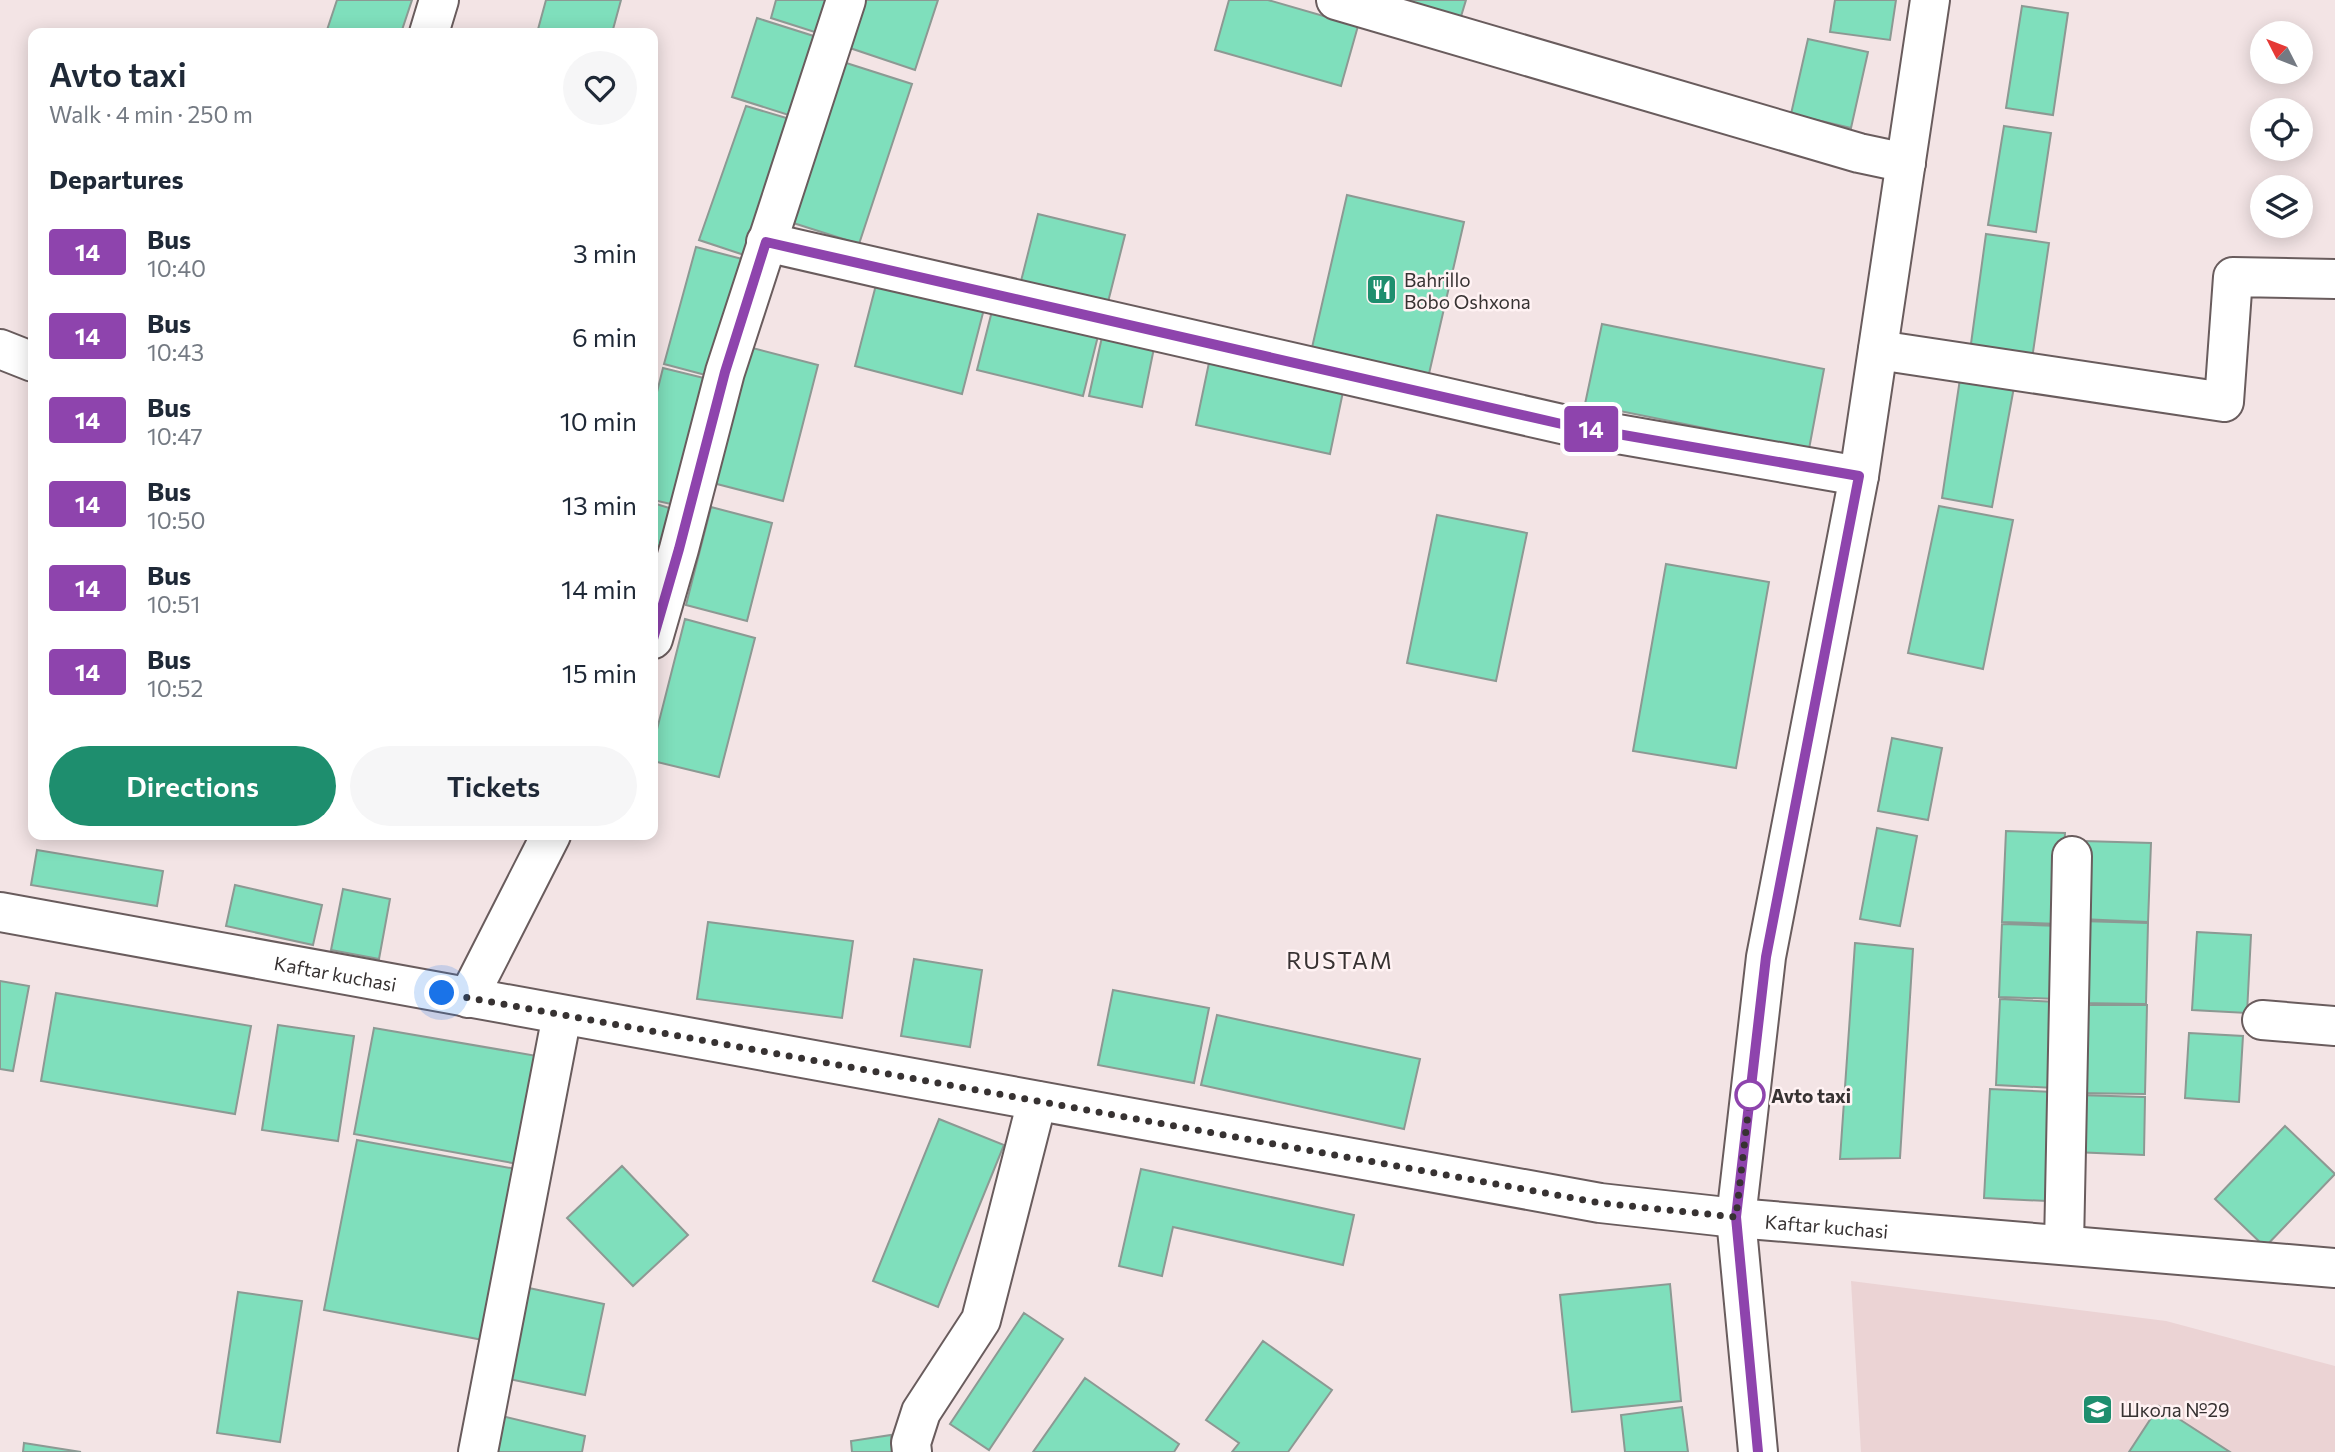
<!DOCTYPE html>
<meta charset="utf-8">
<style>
:root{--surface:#fff;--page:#f6f6f7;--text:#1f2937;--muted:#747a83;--accent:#1e8e6e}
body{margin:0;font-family:Commissioner,sans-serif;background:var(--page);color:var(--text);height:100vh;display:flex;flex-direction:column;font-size:26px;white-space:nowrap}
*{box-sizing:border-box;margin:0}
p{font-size:23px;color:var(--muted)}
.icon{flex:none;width:38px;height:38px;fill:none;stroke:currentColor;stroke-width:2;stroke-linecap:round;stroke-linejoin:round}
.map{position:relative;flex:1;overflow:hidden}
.details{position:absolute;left:28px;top:28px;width:630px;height:812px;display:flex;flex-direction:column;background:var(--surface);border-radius:14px;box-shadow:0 4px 18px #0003}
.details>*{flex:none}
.badge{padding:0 14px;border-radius:5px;font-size:24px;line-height:46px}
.needle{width:46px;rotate:312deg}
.buttons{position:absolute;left:2250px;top:21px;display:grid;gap:14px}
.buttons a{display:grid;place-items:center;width:63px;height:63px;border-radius:50%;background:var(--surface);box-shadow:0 4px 18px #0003;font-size:35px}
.you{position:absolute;width:35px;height:35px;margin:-18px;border:5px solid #fff;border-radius:50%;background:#1a73e8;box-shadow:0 0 0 10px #1a73e833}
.map>.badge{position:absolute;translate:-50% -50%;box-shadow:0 0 0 4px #fff}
h2{padding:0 21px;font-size:26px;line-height:63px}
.round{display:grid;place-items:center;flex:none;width:74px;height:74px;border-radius:37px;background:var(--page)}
.head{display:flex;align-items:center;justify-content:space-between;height:119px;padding:0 21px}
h1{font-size:33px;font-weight:600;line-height:52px}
.cta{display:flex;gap:14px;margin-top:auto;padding:14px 21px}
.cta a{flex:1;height:80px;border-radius:42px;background:var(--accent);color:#fff;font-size:28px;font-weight:600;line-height:80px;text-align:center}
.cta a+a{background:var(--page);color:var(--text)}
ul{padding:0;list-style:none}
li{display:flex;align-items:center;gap:21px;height:84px;padding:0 21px}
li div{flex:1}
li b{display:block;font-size:26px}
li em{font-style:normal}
li .badge{min-width:77px;font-weight:700;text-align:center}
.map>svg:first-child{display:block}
.built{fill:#ebd3d4}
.building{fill:#7fdfbc;stroke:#8c9993;stroke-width:2}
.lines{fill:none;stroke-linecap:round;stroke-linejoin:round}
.street-casing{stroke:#695c5d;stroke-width:42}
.secondary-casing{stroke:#695c5d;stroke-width:42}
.street{stroke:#fff;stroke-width:38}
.secondary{stroke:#fff;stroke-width:38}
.line-casing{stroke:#fff;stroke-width:16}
.line{stroke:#8e44ad;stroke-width:10}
.walk{stroke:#373232;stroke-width:7;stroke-dasharray:0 12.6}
.stop-dot{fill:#fff;stroke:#8e44ad;stroke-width:3.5}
.labels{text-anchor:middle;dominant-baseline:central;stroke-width:5;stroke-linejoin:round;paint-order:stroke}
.poi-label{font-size:19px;fill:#373232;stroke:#fff2f3;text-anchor:start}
.street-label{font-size:19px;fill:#373232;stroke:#fff2f3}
.stop-label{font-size:19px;font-weight:bold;fill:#373232;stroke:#fff2f3;text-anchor:start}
.quarter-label{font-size:23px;letter-spacing:2px;fill:#373232;stroke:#fff2f3}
</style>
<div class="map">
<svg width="2335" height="1452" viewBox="0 0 2335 1452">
<rect width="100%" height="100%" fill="#f3e4e5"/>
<!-- built -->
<path class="built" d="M1851,1281L2166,1321L2335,1366V1452H1861Z"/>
<!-- building -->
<path class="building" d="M337,0H412L401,33H338L327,30Z
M546,0H621L612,33H537Z
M776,0H832L821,34L771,18Z
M859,0H938L915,70L844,46Z
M1229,0H1268L1358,26L1341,86L1215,50Z
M1380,0H1466L1459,23Z
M1835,0H1896L1890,40L1830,32Z
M2022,6L2068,13L2053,115L2006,108Z
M757,18L820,38L795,117L732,97Z
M1808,39L1868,52L1851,128L1791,114Z
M840,61L912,84L859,244L787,221Z
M746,106L793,120L747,256L699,240Z
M2004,126L2051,133L2036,232L1988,225Z
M1347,195L1464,222L1428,378L1311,352Z
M1038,214L1125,235L1107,306L1020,285Z
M1986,234L2049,243L2032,359L1970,351Z
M696,247L746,260L713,377L664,364Z
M877,281L984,309L962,394L855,366Z
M992,311L1098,336L1083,396L977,370Z
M1602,324L1824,369L1809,449L1585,404Z
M1102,337L1154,348L1142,407L1089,396Z
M745,346L818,365L783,501L709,482Z
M1210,358L1344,387L1330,454L1196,425Z
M663,368L712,380L680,506L653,500V408Z
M1960,379L2014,387L1992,507L1942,498Z
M653,503L679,511L653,600Z
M1939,506L2013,520L1983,669L1908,653Z
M711,507L772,523L747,621L686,605Z
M1437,515L1527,533L1496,681L1407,663Z
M1666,564L1769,582L1736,768L1633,751Z
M685,619L755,638L719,777L653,761V745Z
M1892,738L1942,748L1928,820L1878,811Z
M1877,828L1917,836L1900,926L1860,919Z
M2006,831L2065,833L2060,924L2002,922Z
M2083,841L2151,843L2148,922L2080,919Z
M37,850L163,871L157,906L31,885Z
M235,885L322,905L313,945L226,926Z
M343,889L390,899L379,959L331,950Z
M2080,921L2148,923L2146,1004L2078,1003Z
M708,922L853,941L842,1018L697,999Z
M2002,924L2060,926L2058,999L1999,997Z
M2197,932L2251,935L2247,1013L2192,1010Z
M1855,943L1913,949L1900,1158L1840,1159Z
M914,959L982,970L970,1047L901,1036Z
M0,981L29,986L13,1071L0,1069Z
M1113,990L1209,1008L1194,1083L1098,1065Z
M56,993L251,1026L235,1114L41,1081Z
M2000,999L2058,1002L2054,1088L1996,1085Z
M2078,1005H2147L2145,1094L2076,1093Z
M1217,1015L1420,1059L1404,1129L1201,1085Z
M278,1025L354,1036L338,1141L262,1130Z
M374,1028L537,1056L518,1164L354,1134Z
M2189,1033L2243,1036L2239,1102L2185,1098Z
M1990,1089L2053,1092L2047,1201L1984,1198Z
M2076,1095L2145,1097L2144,1155L2073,1152Z
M939,1119L1004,1145L938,1307L873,1281Z
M2285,1126L2335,1174L2265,1247L2215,1199Z
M357,1140L516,1169L483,1340L324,1310Z
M622,1166L688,1235L633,1286L567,1218Z
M1141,1169L1354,1215L1343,1265L1173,1227L1162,1276L1119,1266Z
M1670,1284L1681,1401L1572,1412L1560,1295Z
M529,1288L604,1304L585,1395L509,1379Z
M238,1292L302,1301L280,1442L217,1433Z
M1024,1313L1063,1339L989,1450L950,1424Z
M1263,1341L1332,1390L1288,1452H1232L1239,1443L1206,1420Z
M1085,1378L1179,1444L1174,1452H1033Z
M2159,1406L2230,1452H2129Z
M1682,1407L1688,1452H1625L1621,1415Z
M502,1416L585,1436L582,1452H494Z
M891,1435L893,1452H852L851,1441Z
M24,1443L81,1452H23Z"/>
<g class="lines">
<defs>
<g id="street">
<path d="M1336,0L1859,153L1906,163"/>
<path d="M429,33L439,0"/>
<path d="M766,242L1566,425L1859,476"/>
<path d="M0,349L33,362"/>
<path d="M1878,350L2224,402L2233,277L2335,279"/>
<path d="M653,639L679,549L725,372L846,0"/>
<path d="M468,998L551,835"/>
<path d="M2262,1020L2335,1026"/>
<path id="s1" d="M1736,1218L2335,1268"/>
<path d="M2064,1245L2072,856"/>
<path d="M478,1452L562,1015"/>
<path d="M912,1452L911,1443L921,1412L981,1320L1037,1101"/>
</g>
<g id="secondary">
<path id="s2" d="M0,912L1600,1203L1736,1218"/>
<path d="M1758,1452L1736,1218L1766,957L1859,476L1930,0"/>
</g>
</defs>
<!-- street casing -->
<use href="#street" class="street-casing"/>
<!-- secondary casing -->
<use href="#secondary" class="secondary-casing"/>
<!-- street -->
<use href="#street" class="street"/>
<!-- secondary -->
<use href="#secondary" class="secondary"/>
</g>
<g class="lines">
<defs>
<path id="line" d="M653,639L679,549L725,372L766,242L1566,425L1859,476L1766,957L1736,1217L1758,1452"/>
</defs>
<!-- line casing -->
<use href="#line" class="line-casing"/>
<!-- line -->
<use href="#line" class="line"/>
<!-- walk -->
<path class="walk" d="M442,993L1600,1203L1736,1217L1751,1087L1750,1095"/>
</g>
<!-- icons -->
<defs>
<symbol id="restaurant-square" viewBox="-11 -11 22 22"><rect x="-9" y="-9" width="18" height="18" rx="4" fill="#1e8e6e" stroke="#fff2f3"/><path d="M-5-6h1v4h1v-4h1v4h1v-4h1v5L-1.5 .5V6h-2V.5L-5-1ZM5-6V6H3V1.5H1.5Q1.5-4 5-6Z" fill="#fff"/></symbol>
<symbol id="school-square" viewBox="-11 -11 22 22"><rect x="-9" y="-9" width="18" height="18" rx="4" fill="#1e8e6e" stroke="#fff2f3"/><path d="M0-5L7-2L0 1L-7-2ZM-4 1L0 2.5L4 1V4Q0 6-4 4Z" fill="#fff"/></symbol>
</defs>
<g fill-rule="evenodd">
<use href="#restaurant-square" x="1364" y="272" width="35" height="35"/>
<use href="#school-square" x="2080" y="1392" width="35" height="35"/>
</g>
<!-- markers -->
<circle class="stop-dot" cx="1750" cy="1095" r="14"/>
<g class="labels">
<!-- poi labels -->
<g class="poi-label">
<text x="1404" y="279">Bahrillo<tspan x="1404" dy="22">Bobo Oshxona</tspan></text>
<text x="2120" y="1409">Школа №29</text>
</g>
<!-- street labels -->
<g class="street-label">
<text stroke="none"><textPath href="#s2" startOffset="341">Kaftar kuchasi</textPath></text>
<text stroke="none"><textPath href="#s1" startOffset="91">Kaftar kuchasi</textPath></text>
</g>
<!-- stop labels -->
<g class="stop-label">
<text x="1771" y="1095">Avto taxi</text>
</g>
<!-- quarter labels -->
<g class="quarter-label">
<text x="1340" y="960">RUSTAM</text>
</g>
</g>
</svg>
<div class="buttons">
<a><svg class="needle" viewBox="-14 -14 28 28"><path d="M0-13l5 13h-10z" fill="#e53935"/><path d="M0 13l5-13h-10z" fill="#747a83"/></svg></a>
<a><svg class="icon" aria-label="locate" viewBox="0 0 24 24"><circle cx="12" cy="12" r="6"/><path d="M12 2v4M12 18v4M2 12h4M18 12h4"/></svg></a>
<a><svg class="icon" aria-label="layers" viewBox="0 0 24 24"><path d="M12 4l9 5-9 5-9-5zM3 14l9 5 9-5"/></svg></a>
</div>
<div class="you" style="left:442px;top:993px"></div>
<b class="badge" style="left:1591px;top:429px;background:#8e44ad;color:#fff">14</b>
<section class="details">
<div class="head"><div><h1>Avto taxi</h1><p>Walk · 4 min · 250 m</p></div><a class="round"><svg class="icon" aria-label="heart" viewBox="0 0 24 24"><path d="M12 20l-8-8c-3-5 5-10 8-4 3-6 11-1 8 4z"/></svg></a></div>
<h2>Departures</h2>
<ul>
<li><span class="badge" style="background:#8e44ad;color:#fff">14</span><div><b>Bus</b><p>10:40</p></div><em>3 min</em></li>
<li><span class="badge" style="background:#8e44ad;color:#fff">14</span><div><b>Bus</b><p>10:43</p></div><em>6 min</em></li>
<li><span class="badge" style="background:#8e44ad;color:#fff">14</span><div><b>Bus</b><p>10:47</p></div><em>10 min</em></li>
<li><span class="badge" style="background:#8e44ad;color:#fff">14</span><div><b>Bus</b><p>10:50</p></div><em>13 min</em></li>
<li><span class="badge" style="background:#8e44ad;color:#fff">14</span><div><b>Bus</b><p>10:51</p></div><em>14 min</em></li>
<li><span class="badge" style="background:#8e44ad;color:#fff">14</span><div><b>Bus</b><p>10:52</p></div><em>15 min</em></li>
</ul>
<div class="cta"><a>Directions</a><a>Tickets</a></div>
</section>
</div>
